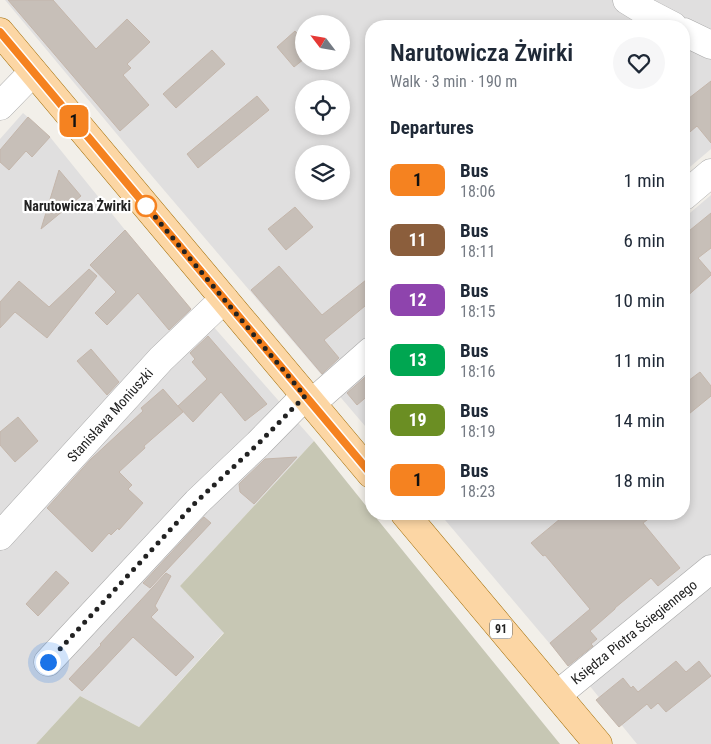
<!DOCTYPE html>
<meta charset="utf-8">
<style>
:root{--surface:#fff;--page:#f6f6f7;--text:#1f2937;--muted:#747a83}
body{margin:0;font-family:"Roboto Condensed",sans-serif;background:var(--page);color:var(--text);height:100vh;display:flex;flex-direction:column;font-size:19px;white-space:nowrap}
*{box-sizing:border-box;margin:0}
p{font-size:16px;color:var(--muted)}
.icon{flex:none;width:28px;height:28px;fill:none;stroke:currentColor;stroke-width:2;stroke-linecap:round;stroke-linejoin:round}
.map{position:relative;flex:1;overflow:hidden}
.sheet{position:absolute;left:365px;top:20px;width:325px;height:500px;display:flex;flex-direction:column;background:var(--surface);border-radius:20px;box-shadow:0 2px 8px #0003}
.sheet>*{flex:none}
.badge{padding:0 10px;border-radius:8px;font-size:18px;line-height:32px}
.needle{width:32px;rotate:301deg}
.buttons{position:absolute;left:295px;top:15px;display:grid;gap:10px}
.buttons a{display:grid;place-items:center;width:55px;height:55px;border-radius:50%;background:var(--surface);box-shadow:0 2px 8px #0003;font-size:25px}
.you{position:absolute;width:25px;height:25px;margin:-12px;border:4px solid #fff;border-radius:50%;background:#1a73e8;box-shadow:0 0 0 8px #1a73e833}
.map>.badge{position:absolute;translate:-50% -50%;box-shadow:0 0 0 2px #fff}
h2{padding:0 25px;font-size:19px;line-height:45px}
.round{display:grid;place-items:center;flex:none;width:52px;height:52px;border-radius:26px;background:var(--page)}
.summary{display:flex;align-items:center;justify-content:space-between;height:85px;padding:0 25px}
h1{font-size:24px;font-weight:600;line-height:38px}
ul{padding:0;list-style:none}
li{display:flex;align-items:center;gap:15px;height:60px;padding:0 25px}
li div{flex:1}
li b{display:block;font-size:19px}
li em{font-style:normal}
li .badge{min-width:55px;font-weight:700;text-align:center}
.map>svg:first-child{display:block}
.residential{fill:#e0dfdf;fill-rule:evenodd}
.construction{fill:#c7c7b4}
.building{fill:#c7bfb8;stroke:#c4b6ab}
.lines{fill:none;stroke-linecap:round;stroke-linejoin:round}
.minor-casing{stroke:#a9a9a9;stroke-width:29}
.major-casing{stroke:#a06b00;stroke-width:29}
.minor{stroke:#fff;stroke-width:28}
.major{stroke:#fcd6a4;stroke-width:28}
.line-casing{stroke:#fff;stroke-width:11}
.line{stroke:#f58220;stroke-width:8}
.walk{stroke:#222;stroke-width:5;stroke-dasharray:0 9}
.stop-dot{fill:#fff;stroke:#f58220;stroke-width:2.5}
.labels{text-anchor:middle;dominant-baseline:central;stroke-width:4.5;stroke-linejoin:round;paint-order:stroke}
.shield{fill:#fff;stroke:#646464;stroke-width:1}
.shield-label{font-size:12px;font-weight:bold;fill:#222}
.stop-label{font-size:14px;font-weight:bold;fill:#222;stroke:#fff;text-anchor:end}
.street-label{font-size:14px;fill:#222;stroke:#fff}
</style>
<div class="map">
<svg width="711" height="744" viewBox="0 0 711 744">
<rect width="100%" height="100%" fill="#f2efe9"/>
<!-- residential -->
<path class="residential" d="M5,0H711V149L684,172V26H371V433L146,169ZM304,24H341V61H304ZM304,89H341V126H304ZM304,154H341V191H304Z
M23,113L50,137L125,230L193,312L170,332L0,515V139Z
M711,195V558L572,670L440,514H684V218Z
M212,325L314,441L180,586L224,632L139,727L80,696L36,744H0V545Z
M711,583V744H637L589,685Z"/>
<!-- construction -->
<path class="construction" d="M314,441L371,512V514H373L560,744H36L80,696L139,727L224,633L180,586Z"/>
<!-- building -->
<path class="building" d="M8,0H53L96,49L127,19L150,42L127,64L131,68L123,75L149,105L120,131Z
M295,31L304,41V59L294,67L277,47Z
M212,50L225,64L176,108L163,94Z
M711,81V143L697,126L684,137V102Z
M257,96L269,110L198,168L187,154Z
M28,117L50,137L32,157L26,151L9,170L0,162V150Z
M59,170L81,196L41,229Z
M295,207L313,227L286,250L268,229Z
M711,213V248L698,258L711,273V275L684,299V235Z
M125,230L191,309L169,330L138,293L107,325L95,313L116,292L90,265Z
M279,266L322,315L371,276V301L324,340L339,358L322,374L251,290Z
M89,269L97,276L47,338L15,312L0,328V302L19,281L49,307Z
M208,336L267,404L245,421L221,392L193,422L178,406L207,379L192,362L195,359L190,353Z
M91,349L119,382L107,395L77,361Z
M371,372V393L357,405L347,393Z
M700,372L711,386V396L684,418V384Z
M163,389L183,412L144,446L145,448L119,472L132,485L128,489L143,503L119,530L118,528L111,535L109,533L92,552L47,508L91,459L143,411L141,408Z
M18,417L38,441L15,462L0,445V432Z
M297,457L254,504L240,492L239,484L265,459Z
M566,514H655L643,523L680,568L658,586L651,578L615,608V609L590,631L597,639L591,644L593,646L568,666L550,643L590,609L545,555L543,556L531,543Z
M204,517L211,523L150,588L143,583Z
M56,571L69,583L38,616L26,604Z
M166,573L171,576L155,606L158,610L151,617L194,657L176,676L133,637L82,691L69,679L101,645L100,644Z
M676,661L686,672L699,661L711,676L666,712L658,703L651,709L647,704L619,727L596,700L623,678L631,688L633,686L638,692Z"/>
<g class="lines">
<defs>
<path id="minor" d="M627,0L648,13L673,26
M684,32L711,45
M0,106L33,72
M684,196L711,173
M312,403L371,351
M0,536L161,359L224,299
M48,662L197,502L258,444L305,396
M557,695L711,569"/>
<path id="major" d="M0,32L371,474
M405,514L598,744"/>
</defs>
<!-- minor casing -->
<use href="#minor" class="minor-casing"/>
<!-- major casing -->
<use href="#major" class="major-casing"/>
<!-- minor -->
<use href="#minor" class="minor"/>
<!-- major -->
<use href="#major" class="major"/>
</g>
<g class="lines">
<defs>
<path id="line" d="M0,32L371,474"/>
</defs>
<!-- line casing -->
<use href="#line" class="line-casing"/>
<!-- line -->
<use href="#line" class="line"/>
<!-- walk -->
<path class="walk" d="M48,662L196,502L258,444L305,396L146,206"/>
</g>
<!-- markers -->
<circle class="stop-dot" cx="146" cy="206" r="10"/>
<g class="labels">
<!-- shield labels -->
<rect class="shield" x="490" y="619.5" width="22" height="19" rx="4"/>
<g class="shield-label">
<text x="501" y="629">91</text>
</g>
<!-- stop labels -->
<g class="stop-label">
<text x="131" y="206">Narutowicza Żwirki</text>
</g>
<!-- street labels -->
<g class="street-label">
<text transform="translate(110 415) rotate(-48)">Stanisława Moniuszki</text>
<text transform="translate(634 632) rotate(-39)">Księdza Piotra Ściegiennego</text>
</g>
</g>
</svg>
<div class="buttons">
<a><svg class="needle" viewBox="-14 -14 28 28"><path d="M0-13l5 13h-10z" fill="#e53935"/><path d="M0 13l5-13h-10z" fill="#747a83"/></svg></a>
<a><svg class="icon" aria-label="locate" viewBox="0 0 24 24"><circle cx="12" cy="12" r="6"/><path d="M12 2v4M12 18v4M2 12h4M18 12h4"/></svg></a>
<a><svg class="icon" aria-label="layers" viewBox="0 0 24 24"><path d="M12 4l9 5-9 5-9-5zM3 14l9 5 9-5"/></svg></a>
</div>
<div class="you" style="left:48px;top:662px"></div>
<b class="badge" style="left:74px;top:121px;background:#f58220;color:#111">1</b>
<section class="sheet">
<div class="summary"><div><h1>Narutowicza Żwirki</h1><p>Walk · 3 min · 190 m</p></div><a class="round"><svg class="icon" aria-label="heart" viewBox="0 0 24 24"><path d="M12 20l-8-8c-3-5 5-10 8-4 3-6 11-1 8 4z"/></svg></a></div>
<h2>Departures</h2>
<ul>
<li><span class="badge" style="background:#f58220;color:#111">1</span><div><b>Bus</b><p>18:06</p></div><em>1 min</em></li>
<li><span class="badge" style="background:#8b5e3c;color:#fff">11</span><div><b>Bus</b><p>18:11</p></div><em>6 min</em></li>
<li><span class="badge" style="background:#8e44ad;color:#fff">12</span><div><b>Bus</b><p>18:15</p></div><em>10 min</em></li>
<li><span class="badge" style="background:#00a651;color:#fff">13</span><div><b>Bus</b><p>18:16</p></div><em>11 min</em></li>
<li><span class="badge" style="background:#6b8e23;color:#fff">19</span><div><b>Bus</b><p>18:19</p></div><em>14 min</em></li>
<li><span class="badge" style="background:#f58220;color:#111">1</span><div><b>Bus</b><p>18:23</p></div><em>18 min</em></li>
</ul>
</section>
</div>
